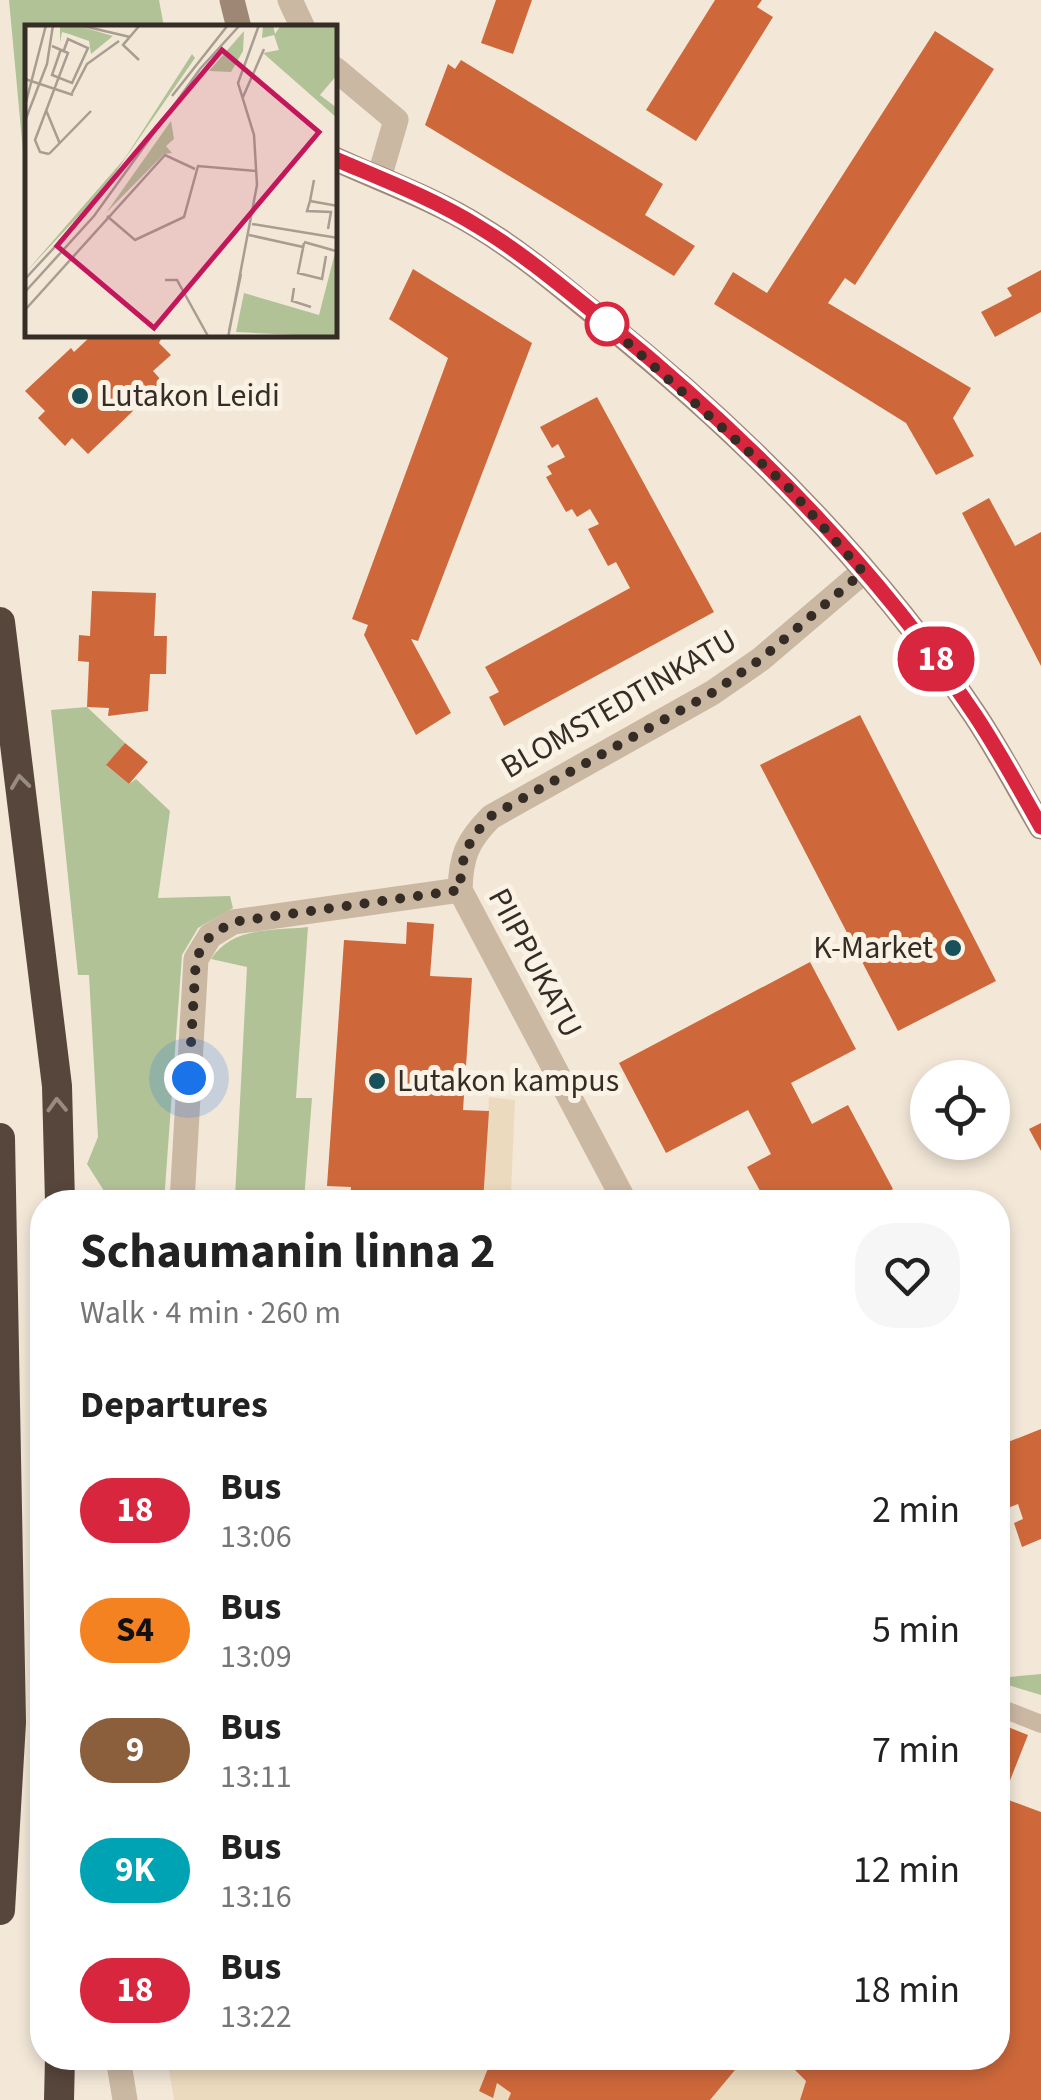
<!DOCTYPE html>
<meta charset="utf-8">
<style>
:root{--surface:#fff;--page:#f6f6f6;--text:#222;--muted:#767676}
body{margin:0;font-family:"Source Sans 3",sans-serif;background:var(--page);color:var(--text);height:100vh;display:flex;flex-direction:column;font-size:38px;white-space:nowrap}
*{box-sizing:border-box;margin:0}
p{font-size:32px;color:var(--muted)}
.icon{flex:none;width:55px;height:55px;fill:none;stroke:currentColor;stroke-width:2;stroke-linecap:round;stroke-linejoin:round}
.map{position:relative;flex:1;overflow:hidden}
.sheet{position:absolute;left:30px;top:1190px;width:980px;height:880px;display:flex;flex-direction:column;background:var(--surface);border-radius:40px;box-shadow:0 5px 15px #0003}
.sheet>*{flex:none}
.badge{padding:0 20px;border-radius:32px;font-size:35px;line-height:65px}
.controls{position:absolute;left:910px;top:1060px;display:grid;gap:20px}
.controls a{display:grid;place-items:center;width:100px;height:100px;border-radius:50%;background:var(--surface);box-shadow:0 5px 15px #0003;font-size:50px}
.you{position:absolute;width:50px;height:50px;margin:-25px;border:8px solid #fff;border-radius:50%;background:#1a73e8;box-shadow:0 0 0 15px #1a73e833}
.map>.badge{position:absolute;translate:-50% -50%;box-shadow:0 0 0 5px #fff}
h2{padding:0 50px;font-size:38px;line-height:90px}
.round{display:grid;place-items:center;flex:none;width:105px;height:105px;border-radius:40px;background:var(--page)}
.headline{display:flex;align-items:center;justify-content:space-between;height:170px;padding:0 50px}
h1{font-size:48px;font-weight:700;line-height:75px}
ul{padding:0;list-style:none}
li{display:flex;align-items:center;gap:30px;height:120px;padding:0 50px}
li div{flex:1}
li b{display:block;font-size:38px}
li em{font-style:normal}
li .badge{min-width:110px;font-weight:700;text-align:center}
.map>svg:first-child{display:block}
.green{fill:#b1c297}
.plaza{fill:#ecdabe}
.building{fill:#ce683b}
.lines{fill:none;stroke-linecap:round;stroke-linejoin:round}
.lane{stroke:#cbb8a3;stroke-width:18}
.street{stroke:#cbb8a3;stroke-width:25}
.secondary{stroke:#9f8775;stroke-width:25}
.highway{stroke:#57463c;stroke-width:30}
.oneway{stroke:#988b7f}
.line-casing{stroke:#fff;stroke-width:22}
.line{stroke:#d7263d;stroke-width:15}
.walk{stroke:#362c26;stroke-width:10;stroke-dasharray:0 18}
.stop-dot{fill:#fff;stroke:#d7263d;stroke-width:5}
.poi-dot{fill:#19515a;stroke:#faf2e4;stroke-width:4}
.labels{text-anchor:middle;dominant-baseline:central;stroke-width:10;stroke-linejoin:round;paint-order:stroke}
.poi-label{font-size:32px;fill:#362c26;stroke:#faf2e4;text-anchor:start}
.street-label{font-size:32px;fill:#362c26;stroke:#faf2e4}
.inset-road{fill:none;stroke:#a79d91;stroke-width:2.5}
.view{fill:#c2185b;fill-opacity:0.15;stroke:#c2185b;stroke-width:5}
.inset-edge{fill:none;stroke:#362c26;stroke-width:5}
</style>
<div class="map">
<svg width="1041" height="2100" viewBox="0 0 1041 2100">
<rect width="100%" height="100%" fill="#f3e8d8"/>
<!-- green -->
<path class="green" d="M9,0H159L164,27L28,28L27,195Z
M87,707L125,743L107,766L129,784L136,779L170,811L158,898L230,896L233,908L198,928L182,955L164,1202H111L87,1164L98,1137L89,975H78L51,710Z
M308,927L296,1098H312L304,1200L235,1197L247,967L211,959C233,926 271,931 308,927Z
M1041,1674V1695L998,1682V1678Z"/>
<!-- plaza -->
<path class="plaza" d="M489,1097L515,1100L511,1194L599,1202H483Z
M167,2058H491L479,2091L493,2097L497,2083L511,2093L508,2100H174Z
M745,2058H783L806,2081L800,2100H710Z"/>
<!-- building -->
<path class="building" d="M496,0H532L513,54L481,43Z
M715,0H762L757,7L773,17L696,141L646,110Z
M935,31L994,69L855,285L845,278L828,303L971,388L953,418L974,456L936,475L906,423L714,304L733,272L767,293Z
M461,60L663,184L645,215L695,246L674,276L425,125L448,64L455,69Z
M413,269L532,343L418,641L411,639L451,713L416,735L364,635L368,625L352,619L448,358L389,319Z
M1041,270V312L995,337L981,312L1012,296L1007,288Z
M92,335H163L159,343L171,355L153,371L162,381L141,400L133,392L124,401L133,411L88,454L72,438L65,446L38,418L45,411L25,391L71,348L74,352Z
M597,397L714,612L504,726L489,697L499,692L485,667L630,588L616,562L608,566L588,529L599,524L590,509L577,517L572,509L566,512L546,477L552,474L547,466L565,457L558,444L552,448L540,427Z
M989,498L1015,546L1041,532V666L962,513Z
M92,591L156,593L154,636H167L166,674H150L148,711L108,716L109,708L87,707L89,662L78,661L79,635L90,636Z
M860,715L996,981L898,1031L760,765Z
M125,743L148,762L129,784L106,765Z
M407,922L434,924L430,976L472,978L463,1110L489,1111L483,1202H350L351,1187L327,1186L344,940L406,944Z
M810,962L856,1049L791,1083L812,1124L848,1105L893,1189L867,1202H766L747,1167L771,1154L748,1110L666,1153L619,1063Z
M1041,1123V1151L1029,1129Z
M1041,1429V1539L1022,1547L1014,1523L1023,1519L1018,1504L998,1512V1446Z
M998,1723L1028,1735L1003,1798L1041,1812V2100H800L806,2081L783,2058H998Z
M492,2058H745L710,2100H508L511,2093L497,2083L493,2098L479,2091Z"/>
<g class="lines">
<!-- lane -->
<path class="lane" d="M998,1707L1041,1724"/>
<!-- street -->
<path class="street" d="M290,0L303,28
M335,69L396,120L379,178
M182,1202L196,959L210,936L233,922L460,890
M625,1202L460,890C461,856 467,841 491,817L712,693L761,659L863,572
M118,2058L125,2100"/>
<!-- secondary -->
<path class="secondary" d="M232,0L239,28
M335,159C383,181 434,199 479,227C524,254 565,290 606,323C745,435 876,567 975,715C999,751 1019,790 1041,827"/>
<!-- highway -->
<path class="highway" d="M0,622L57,1086L60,1202
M0,1138L11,1722L0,1910
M59,2100L60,2058"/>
</g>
<!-- one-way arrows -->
<defs><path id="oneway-chevron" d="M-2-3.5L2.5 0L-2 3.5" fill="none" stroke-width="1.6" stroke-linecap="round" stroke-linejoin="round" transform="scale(2.5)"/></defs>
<g class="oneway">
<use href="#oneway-chevron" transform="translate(20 782) rotate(-97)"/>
<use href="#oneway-chevron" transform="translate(57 1105) rotate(-92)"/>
</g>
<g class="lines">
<defs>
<path id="line" d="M335,159C384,180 434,199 479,227C524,254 566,290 607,323C745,435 876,567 975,715C999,751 1020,790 1041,827"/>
</defs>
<!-- line casing -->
<use href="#line" class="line-casing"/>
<!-- line -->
<use href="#line" class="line"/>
<!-- walk -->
<path class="walk" d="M189,1078L196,958L210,936L233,922L460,890C461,856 467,841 491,816L712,693L761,659L863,572L787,486L600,318L607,324"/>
</g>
<!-- markers -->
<circle class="stop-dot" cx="607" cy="324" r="20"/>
<g class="poi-dot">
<circle cx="80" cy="396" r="10"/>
<circle cx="953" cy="948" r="10"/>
<circle cx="377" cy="1081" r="10"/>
</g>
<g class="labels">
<!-- poi labels -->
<g class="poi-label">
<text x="100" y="396">Lutakon Leidi</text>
<text x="933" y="948" text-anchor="end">K-Market</text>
<text x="397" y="1081">Lutakon kampus</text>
</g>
<!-- street labels -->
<g class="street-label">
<text transform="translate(619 704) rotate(-30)">BLOMSTEDTINKATU</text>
<text transform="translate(535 963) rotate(62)">PIIPPUKATU</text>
</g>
</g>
<!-- overview -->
<g transform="translate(25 25)">
<rect width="312" height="312" fill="#f3e8d8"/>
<path d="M35,0H50L88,11L66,29L64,16L44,9L37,7L35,18ZM238,0H248L250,9L256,0H312V50L295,70L312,83V93L238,28L254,25L249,10L237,13ZM219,6L218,26L206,47L184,46ZM167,29L170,33L79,164L0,248L100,133ZM146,96L149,114L141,121L147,128L139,129L81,188ZM312,220V312L211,307L219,268L294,290Z" fill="#b1c297"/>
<path class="inset-road" d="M54,0L105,12M36,24L27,50L47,58L63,23L43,14L39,25M114,35L98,20L115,0M0,54L48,70M47,68L62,39L94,16M147,71L203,0M218,72L239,24M0,81L21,0M21,85L35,119M0,96L22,39L28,0M24,129L15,127L10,115L43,28L27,21M24,129L66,86M289,155L285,176L313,181M285,176L282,186L306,187L303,204M82,191L110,215L159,192L173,141L232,146M227,199L313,213M224,210L278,222M279,217L311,226M279,218L273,248L297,254L301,231M0,254L66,183M140,255H152L184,313M269,263L267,276L286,282M0,267L69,191L175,44L215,0M0,285L140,130L170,144M204,306L216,249M203,313L232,160L229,110L213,58L234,0"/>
<path class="view" d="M197,25L294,107L129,303L32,221Z"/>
<rect width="312" height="312" class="inset-edge"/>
</g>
</svg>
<div class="controls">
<a><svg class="icon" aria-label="locate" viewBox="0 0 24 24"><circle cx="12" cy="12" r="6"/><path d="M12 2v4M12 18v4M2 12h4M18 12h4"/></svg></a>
</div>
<div class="you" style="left:189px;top:1078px"></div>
<b class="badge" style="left:936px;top:659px;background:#d7263d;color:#fff">18</b>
<section class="sheet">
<div class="headline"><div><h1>Schaumanin linna 2</h1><p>Walk · 4 min · 260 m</p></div><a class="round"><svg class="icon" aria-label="heart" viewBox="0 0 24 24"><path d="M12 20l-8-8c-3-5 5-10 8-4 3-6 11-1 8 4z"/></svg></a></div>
<h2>Departures</h2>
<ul>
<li><span class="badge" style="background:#d7263d;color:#fff">18</span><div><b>Bus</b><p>13:06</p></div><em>2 min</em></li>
<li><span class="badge" style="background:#f58220;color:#111">S4</span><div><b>Bus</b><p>13:09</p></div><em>5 min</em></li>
<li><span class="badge" style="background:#8b5e3c;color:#fff">9</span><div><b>Bus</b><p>13:11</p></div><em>7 min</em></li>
<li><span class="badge" style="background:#00a3b4;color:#fff">9K</span><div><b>Bus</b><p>13:16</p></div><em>12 min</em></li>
<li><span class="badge" style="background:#d7263d;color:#fff">18</span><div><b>Bus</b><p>13:22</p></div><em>18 min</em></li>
</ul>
</section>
</div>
